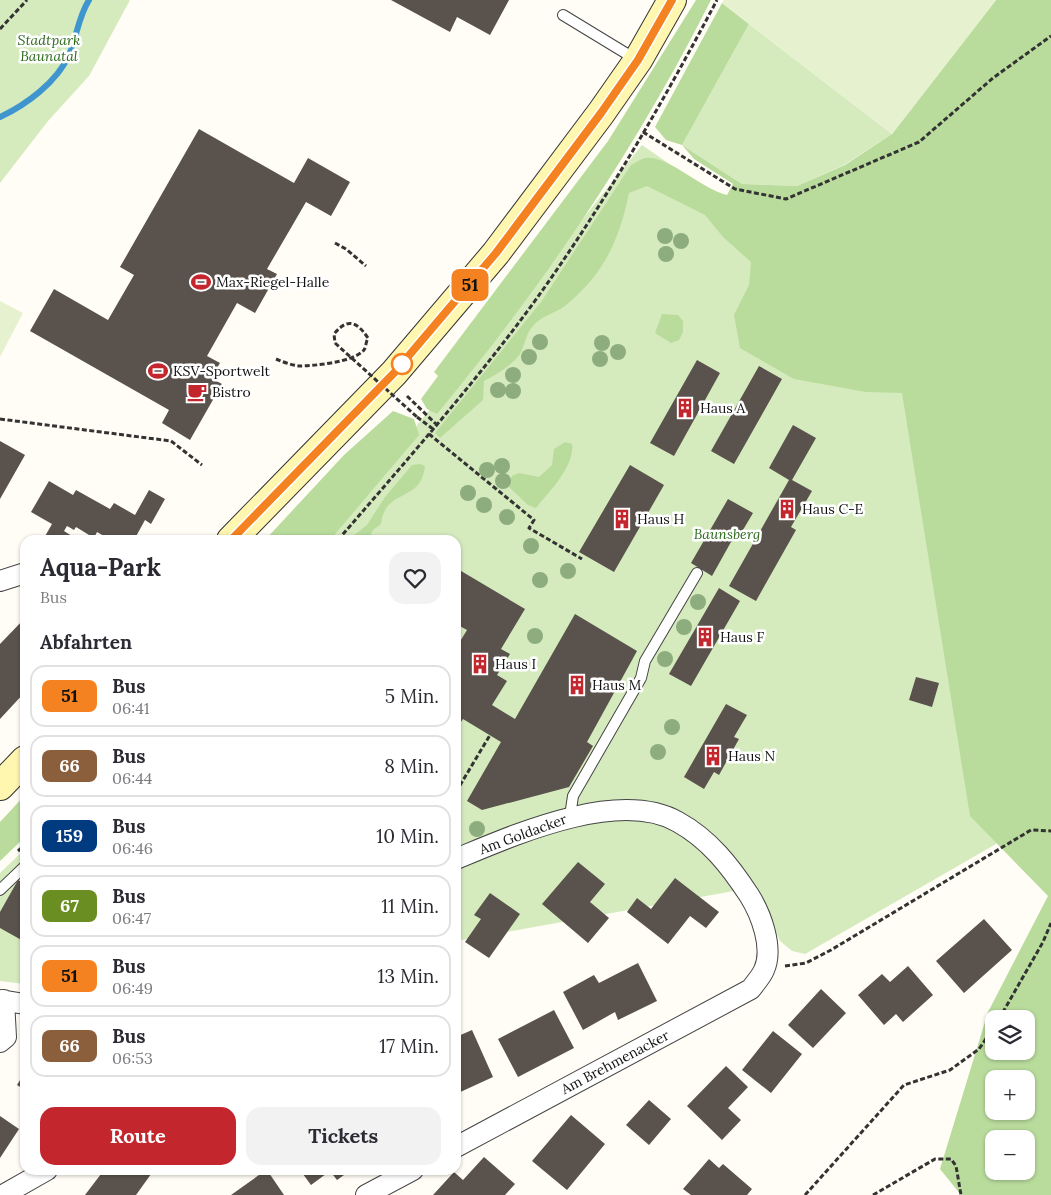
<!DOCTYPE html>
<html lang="de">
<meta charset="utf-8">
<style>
:root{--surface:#fff;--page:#f2f2f3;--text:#2b2b33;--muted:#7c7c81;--line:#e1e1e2;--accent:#c4262e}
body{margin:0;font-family:Lora,serif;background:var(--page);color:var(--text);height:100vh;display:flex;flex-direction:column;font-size:19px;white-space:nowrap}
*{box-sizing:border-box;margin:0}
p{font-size:16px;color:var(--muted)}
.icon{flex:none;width:28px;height:28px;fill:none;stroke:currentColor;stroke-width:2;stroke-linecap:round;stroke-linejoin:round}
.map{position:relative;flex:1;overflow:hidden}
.details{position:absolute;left:20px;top:535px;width:441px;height:640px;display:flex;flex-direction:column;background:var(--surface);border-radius:15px;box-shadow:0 1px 4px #0004}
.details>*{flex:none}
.badge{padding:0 10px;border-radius:8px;font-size:18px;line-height:32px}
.fabs{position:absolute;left:985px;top:1010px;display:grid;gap:10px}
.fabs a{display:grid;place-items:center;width:50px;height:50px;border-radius:10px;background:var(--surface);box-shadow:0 1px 4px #0004;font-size:25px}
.map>.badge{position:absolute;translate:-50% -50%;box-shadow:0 0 0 2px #fff}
h2{padding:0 20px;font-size:19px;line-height:45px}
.round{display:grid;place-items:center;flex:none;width:52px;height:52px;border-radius:15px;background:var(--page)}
.headline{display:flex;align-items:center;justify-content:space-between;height:85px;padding:0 20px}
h1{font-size:24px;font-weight:700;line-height:38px}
.primary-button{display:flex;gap:10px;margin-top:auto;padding:10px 20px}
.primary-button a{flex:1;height:58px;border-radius:15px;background:var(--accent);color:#fff;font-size:20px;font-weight:700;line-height:58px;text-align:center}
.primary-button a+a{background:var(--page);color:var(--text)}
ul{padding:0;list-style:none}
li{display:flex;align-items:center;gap:15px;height:62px;margin:0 10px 8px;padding:0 10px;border:2px solid var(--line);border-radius:15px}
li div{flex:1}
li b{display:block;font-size:19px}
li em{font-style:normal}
li .badge{min-width:55px;font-weight:700;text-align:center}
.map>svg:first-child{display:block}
.green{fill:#d5ebbd}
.forest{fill:#b9dc9c;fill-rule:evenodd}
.pitch{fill:#e6f2cf}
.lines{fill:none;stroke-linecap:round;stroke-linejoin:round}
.stream{stroke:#3f96cf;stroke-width:6}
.building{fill:#5a524d}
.lane-casing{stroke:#444;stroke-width:12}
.street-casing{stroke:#444;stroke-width:22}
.secondary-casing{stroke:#333;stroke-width:30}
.path{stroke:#333;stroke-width:3;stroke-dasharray:5 2.5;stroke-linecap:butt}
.lane{stroke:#fff;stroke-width:10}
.street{stroke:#fff;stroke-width:20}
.secondary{stroke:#fff6b0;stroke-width:28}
.path-bridge{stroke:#333;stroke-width:3;stroke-dasharray:5 2.5;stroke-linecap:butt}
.tree{fill:#8dad7f}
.line-casing{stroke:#fff;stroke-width:11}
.line{stroke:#f58220;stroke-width:8}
.stop-dot{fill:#fff;stroke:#f58220;stroke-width:2.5}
.labels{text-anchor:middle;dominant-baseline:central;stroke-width:5;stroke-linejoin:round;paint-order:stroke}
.park-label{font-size:14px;font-style:italic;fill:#2f6b1f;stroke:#fff}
.poi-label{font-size:14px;fill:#111;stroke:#fff;text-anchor:start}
.street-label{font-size:14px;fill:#111;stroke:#fff}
</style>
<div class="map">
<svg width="1051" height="1195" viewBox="0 0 1051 1195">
<rect width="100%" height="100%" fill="#fffdf5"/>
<!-- green -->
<path class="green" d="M0,0H130L89,76L48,121L0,183Z
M749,24L892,134L844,165L797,186L742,184L682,145Z
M642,145L999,392L996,844L805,954L792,951L780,941L756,887L456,941V540H325Z
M25,849V984L0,981V873Z"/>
<!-- forest -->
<path class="forest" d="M696,0H711C636,149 543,286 437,414L427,409L421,399L438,376L434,372L608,141Z
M996,0H1051V1195H961L940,1169L988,1012L1048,896L970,816L902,393L866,392L794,379L740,348L734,315L749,285L751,262L723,237L705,215L647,186L629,193C619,241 604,274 565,306C555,313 541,316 533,326C526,333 525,345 520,354C511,366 497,374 484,381L483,400L440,438L435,433L541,302L631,165C635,163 641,159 645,158C667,154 703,190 727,195L733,184L694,159L682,145L666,140L655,127L722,3L749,24L682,145L742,184L797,186L845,165L892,134ZM994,1019H1026V1051H994ZM994,1079H1026V1111H994ZM994,1139H1026V1171H994Z
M662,314L678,315L683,321V332L679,340L671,343L655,333Z
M393,411L414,419L419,435L330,540H265L344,455Z
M565,442L572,444C575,466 549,492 536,508L528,505L508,486L512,476L519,473L539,477L552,465L554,449Z
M420,464L425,466C421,504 385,487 381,524L373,530L368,540H348L367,525L385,497L412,465Z
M25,795V837L0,861V822Z"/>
<!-- pitch -->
<path class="pitch" d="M724,0H996L892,134L722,3Z
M0,301L23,313L0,357Z"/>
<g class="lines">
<!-- stream -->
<path class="stream" d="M0,117C26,105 57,82 69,55C77,37 78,17 89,0"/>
</g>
<!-- building -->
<path class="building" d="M391,0H509L490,35L457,17L450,32Z
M199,129L294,183L308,158L350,182L331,216L306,202L267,269L277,274L255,313L237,303L207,356L220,363L211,378L222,384L190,440L162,423L169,410L30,331L54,289L108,320L134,275L120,267Z
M697,360L720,373L674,456L650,443Z
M759,366L782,379L734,464L711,451Z
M793,425L816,438L792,480L812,491L791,527L796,530L756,601L729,586L789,480L769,468Z
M0,441L25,455L0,499Z
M630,465L664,485L614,572L579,552Z
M49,481L73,495L76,490L110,509L114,503L135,515L149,490L165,499L151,524L145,520L134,540H111L97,532L94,538L76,527L74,530L67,526L64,531L72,536L69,540H47L44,538L52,524L31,512Z
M728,499L753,513L740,535L736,533L712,576L691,563Z
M456,568L525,609L501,649L510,654L497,675L507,681L492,705L515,719L575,614L637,651L587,742L593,746L569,787L482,810L467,801L501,742L463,719L456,729V648L467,630L456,624Z
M719,588L740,601L691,686L669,674Z
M25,618V692L0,719V644Z
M916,677L939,683L932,707L909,700Z
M726,704L747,715L734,737L739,739L719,775L714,772L704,789L684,777Z
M578,862L605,884L590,902L609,918L588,943L542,904Z
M675,878L719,912L706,928L690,916L668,944L627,912L637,898L651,909Z
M18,880L25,884V942L0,928V912Z
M490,893L520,914L489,958L465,942L481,919L474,915Z
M984,919L1012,950L964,993L936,961Z
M638,963L657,1001L618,1020L615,1012L583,1030L563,992L594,975L599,983Z
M908,966L933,995L903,1022L896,1014L884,1025L858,995L882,974L890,982Z
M821,989L846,1013L813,1048L788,1025Z
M554,1010L574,1048L518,1077L498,1039Z
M472,1030L493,1077L456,1094V1037Z
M773,1031L802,1054L771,1093L742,1070Z
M726,1066L748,1087L728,1108L741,1120L722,1140L687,1106Z
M25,1072V1090L17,1085Z
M649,1100L671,1119L649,1145L626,1125Z
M571,1115L605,1144L567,1190L532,1161Z
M0,1116L19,1129L0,1158Z
M484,1157L515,1184L505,1195H433L454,1172L463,1180Z
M709,1159L719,1168L723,1164L752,1189L747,1195H691L683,1189Z
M104,1170H154L136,1195H85Z
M267,1170L284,1195H231L266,1170Z
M300,1170H351L337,1180L330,1171L311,1185Z"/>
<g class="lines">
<defs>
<path id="lane" d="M563,15L637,60
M570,816L573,796L641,678L645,661L697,573
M0,890L25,866"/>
<path id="street" d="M0,581L25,573
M456,859C514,835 619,788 678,822C709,839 730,866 749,895C761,914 774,948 764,970C761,977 755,983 751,989L456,1147
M0,1000L25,1004
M0,1042L6,1037L4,1000
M3,1195L47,1170
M366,1195L413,1170"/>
<path id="secondary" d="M231,540L394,373L496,253L601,113L638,60L672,0
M0,786L25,760"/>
</defs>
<!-- lane casing -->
<use href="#lane" class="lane-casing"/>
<!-- street casing -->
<use href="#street" class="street-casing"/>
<!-- secondary casing -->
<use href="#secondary" class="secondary-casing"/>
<!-- path -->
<path class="path" d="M0,29L27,0
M643,132L735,189L786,199L919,142L993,78L1051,36
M335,243L346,249L366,266
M276,359C283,362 291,365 299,366C314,366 354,362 364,350C366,347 366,341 368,338C357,322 348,317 334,334L335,343
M407,396L436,424
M417,417L433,429
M0,419L171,441L202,465
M429,434L534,520L529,528L582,559
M338,540C406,461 476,382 537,298C605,203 663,102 717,0
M456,792L490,735
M18,851L25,845
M785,966L806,963L831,950L1031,830L1051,831
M999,1019L1043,942L1051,923
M805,1195L904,1085L950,1070L979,1049L994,1027
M873,1195L935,1159H951L956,1166L961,1195"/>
<!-- lane -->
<use href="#lane" class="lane"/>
<!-- street -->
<use href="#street" class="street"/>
<!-- secondary -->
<use href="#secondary" class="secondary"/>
<!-- path-bridge -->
<path class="path-bridge" d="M335,343L417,417"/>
</g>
<!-- trees -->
<g class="tree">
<circle cx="665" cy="236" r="8"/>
<circle cx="681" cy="241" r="8"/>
<circle cx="666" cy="254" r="8"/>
<circle cx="540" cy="342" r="8"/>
<circle cx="602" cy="343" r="8"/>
<circle cx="618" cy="352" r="8"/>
<circle cx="529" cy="357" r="8"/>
<circle cx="600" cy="359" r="8"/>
<circle cx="513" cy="375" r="8"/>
<circle cx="498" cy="390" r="8"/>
<circle cx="513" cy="391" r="8"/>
<circle cx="502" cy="466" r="8"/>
<circle cx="487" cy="470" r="8"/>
<circle cx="503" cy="481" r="8"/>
<circle cx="468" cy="493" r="8"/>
<circle cx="484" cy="505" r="8"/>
<circle cx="507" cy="517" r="8"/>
<circle cx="531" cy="546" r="8"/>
<circle cx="568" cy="571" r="8"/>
<circle cx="540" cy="580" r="8"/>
<circle cx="698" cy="602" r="8"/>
<circle cx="684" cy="627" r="8"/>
<circle cx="535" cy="636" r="8"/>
<circle cx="665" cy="659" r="8"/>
<circle cx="672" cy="727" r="8"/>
<circle cx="658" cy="752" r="8"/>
<circle cx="477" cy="829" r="8"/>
</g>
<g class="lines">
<defs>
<path id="line" d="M231,540L394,373L496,253L601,113L638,60L672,0"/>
</defs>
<!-- line casing -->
<use href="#line" class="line-casing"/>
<!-- line -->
<use href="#line" class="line"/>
</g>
<!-- icons -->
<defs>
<symbol id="stadium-bare" viewBox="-9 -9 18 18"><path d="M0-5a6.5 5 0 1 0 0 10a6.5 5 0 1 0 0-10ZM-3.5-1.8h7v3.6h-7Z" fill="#c4262e" stroke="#fff" stroke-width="2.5" paint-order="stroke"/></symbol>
<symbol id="cafe-bare" viewBox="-9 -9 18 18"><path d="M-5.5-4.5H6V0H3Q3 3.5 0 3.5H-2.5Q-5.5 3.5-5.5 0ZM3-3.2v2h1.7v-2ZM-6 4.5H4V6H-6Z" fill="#c4262e" stroke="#fff" stroke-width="2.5" paint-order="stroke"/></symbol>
<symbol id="building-bare" viewBox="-9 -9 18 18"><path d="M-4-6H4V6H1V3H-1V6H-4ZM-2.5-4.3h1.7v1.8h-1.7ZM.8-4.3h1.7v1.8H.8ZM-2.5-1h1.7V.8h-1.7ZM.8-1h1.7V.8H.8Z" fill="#c4262e" stroke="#fff" stroke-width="2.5" paint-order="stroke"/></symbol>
</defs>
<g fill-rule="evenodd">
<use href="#stadium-bare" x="187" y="268" width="28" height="28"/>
<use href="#stadium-bare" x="144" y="357" width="28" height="28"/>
<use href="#cafe-bare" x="183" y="378" width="28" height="28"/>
<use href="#building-bare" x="671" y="394" width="28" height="28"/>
<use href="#building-bare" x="773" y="495" width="28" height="28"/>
<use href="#building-bare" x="608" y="505" width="28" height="28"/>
<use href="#building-bare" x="691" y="623" width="28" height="28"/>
<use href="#building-bare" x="466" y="650" width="28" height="28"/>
<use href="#building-bare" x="563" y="671" width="28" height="28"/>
<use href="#building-bare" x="699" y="742" width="28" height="28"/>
</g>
<!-- markers -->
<circle class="stop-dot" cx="402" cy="364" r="10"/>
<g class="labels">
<!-- park labels -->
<g class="park-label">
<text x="49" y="40">Stadtpark<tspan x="49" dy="16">Baunatal</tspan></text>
<text x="727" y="534">Baunsberg</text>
</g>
<!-- poi labels -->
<g class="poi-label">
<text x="216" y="282">Max-Riegel-Halle</text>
<text x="173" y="371">KSV-Sportwelt</text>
<text x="212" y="392">Bistro</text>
<text x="700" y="408">Haus A</text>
<text x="802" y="509">Haus C-E</text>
<text x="637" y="519">Haus H</text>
<text x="720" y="637">Haus F</text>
<text x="495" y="664">Haus I</text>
<text x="592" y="685">Haus M</text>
<text x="728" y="756">Haus N</text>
</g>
<!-- street labels -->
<g class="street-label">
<text transform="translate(523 834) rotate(-20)">Am Goldacker</text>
<text transform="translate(615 1062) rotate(-28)">Am Brehmenacker</text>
</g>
</g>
</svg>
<div class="fabs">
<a><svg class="icon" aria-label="layers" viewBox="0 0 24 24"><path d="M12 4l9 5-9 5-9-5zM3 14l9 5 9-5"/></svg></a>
<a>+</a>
<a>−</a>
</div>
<b class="badge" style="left:470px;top:285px;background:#f58220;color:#111">51</b>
<section class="details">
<div class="headline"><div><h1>Aqua-Park</h1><p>Bus</p></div><a class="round"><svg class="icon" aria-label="heart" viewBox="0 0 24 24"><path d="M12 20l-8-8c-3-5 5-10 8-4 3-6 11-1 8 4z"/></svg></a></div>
<h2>Abfahrten</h2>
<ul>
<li><span class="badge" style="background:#f58220;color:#111">51</span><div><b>Bus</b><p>06:41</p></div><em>5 Min.</em></li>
<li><span class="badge" style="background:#8b5e3c;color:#fff">66</span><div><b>Bus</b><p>06:44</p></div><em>8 Min.</em></li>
<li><span class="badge" style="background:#003b80;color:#fff">159</span><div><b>Bus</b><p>06:46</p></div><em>10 Min.</em></li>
<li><span class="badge" style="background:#6b8e23;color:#fff">67</span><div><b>Bus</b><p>06:47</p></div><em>11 Min.</em></li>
<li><span class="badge" style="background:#f58220;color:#111">51</span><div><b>Bus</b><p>06:49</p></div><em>13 Min.</em></li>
<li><span class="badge" style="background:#8b5e3c;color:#fff">66</span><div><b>Bus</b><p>06:53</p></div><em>17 Min.</em></li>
</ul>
<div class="primary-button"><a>Route</a><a>Tickets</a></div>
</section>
</div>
